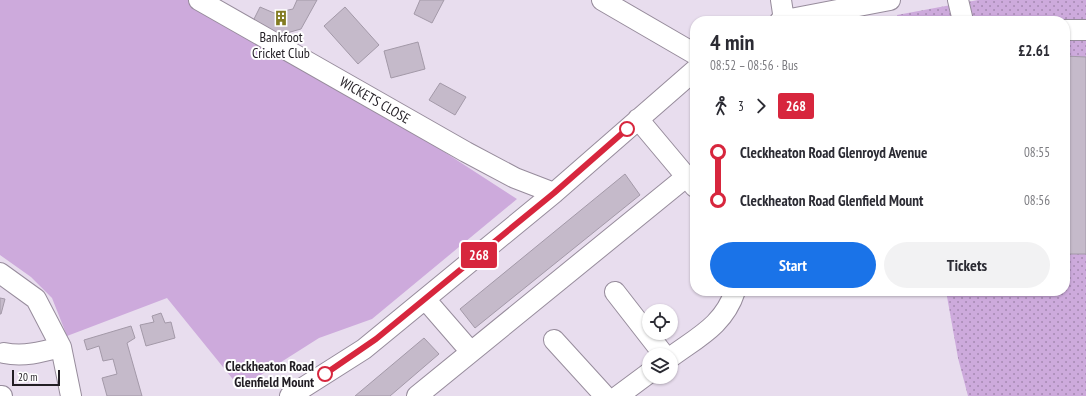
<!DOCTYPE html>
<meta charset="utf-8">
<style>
:root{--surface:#fff;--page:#f2f2f3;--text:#2b2b33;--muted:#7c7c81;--accent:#1a73e8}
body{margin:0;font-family:"PT Sans Narrow",sans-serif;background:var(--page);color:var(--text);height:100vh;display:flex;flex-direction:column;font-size:15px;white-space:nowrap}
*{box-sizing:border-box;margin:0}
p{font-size:13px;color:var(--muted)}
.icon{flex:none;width:22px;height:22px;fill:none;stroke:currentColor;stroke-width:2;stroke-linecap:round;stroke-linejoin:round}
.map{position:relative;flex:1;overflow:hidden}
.sheet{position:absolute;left:690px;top:16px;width:380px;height:280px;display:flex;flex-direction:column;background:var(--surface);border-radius:16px;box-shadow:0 1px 3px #0004}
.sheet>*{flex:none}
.badge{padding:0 8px;border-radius:3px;font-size:14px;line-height:26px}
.buttons{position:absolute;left:642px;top:304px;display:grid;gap:8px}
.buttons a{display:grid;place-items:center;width:36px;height:36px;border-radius:50%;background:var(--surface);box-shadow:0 1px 3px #0004;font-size:20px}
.scale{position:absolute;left:12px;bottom:10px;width:48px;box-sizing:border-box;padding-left:4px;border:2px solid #221e24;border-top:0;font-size:11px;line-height:14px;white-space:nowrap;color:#221e24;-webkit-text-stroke:3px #fff;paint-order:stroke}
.map>.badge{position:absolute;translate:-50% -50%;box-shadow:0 0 0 2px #fff}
.legs{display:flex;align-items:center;gap:6px;height:44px;padding:0 20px;font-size:13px}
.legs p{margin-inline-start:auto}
.headline{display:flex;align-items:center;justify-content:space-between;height:68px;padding:0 20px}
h1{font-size:22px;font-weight:700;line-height:30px}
.primary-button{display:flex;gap:8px;margin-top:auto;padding:8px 20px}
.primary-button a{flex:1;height:46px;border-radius:24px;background:var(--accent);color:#fff;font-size:16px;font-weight:700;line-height:46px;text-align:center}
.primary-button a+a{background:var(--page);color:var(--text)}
ul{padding:0 20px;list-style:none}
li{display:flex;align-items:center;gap:14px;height:48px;font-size:15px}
li i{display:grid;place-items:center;width:6px;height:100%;margin:0 5px;background:currentColor}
li i::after{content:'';width:10px;height:10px;margin:-5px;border:3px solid;border-radius:50%;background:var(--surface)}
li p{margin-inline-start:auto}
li:first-child i{background:linear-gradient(#0000 50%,currentColor 0)}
li:last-child i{background:linear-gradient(currentColor 50%,#0000 0)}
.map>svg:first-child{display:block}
.grass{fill:#cdaadc}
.park{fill:url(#park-dots)}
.building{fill:#c5baca;stroke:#a399a8}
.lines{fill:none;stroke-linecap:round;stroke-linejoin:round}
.minor-casing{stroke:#978c9c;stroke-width:22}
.minor{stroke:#fff;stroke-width:20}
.line-1-casing{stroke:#fff;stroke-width:9}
.line-1{stroke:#d7263d;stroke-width:6}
.stop-1-dot{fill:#fff;stroke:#d7263d;stroke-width:2}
.labels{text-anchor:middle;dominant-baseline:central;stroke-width:4;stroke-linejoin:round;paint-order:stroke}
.poi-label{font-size:14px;fill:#221e24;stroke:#fff}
.street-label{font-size:14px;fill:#221e24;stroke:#fff}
.stop-label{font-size:14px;font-weight:bold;fill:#221e24;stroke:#fff;text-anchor:end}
</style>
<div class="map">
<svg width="1086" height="396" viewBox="0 0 1086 396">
<defs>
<pattern id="park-dots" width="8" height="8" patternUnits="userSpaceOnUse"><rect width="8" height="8" fill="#cdaadc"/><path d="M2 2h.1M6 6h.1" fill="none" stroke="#a68ab2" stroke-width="1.8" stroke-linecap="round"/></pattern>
</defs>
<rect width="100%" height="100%" fill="#e8ddee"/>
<!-- grass -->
<path class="grass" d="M0,0H198L279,45L517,199L372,319L319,338L240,388L167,298L67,336L52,298L31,277L0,255Z"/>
<!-- park -->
<path class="park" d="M978,0H1086V396H968L958,358L946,291H1065V21H898L897,15Z"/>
<!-- building -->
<path class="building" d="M297,0H317L301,29L276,36L252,23L260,7L274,13L293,9Z
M420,0H444L432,23L414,14Z
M345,7L379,45L358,64L324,26Z
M418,42L425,69L391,78L384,51Z
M1065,56L1086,57V254H1065Z
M440,83L466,97L455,115L429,100Z
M625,174L640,195L475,328L460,309Z
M0,298L5,299L1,314H0Z
M161,313L165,323L171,322L175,338L146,346L140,325L154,322L152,316Z
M131,326L135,338L127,343L142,396H107L102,378L117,374L113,359L103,361L99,346L87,350L84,340Z
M424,338L439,354L390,396H355Z"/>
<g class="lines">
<defs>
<path id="minor" d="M199,0L466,152L515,178L554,193
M602,0L695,54
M781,0L784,20
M958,0L963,21
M780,21L890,0
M1065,30H1086
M638,119L695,187
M0,273L36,299L61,347L71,396
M615,292L664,355
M425,299L471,352
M554,340L605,396
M4,353C24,357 42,352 61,347
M671,357C698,337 724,325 735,291
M0,396H2
M290,396L364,349L554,193L695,70
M417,396L686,177
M618,396L649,373"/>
</defs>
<!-- minor casing -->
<use href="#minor" class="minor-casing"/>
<!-- minor -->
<use href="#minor" class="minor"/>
</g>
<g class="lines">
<defs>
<path id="line-1" d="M325,374L376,339L554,193L627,129"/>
</defs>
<!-- line-1 casing -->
<use href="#line-1" class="line-1-casing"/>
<!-- line-1 -->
<use href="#line-1" class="line-1"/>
</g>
<!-- icons -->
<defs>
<symbol id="building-bare" viewBox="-9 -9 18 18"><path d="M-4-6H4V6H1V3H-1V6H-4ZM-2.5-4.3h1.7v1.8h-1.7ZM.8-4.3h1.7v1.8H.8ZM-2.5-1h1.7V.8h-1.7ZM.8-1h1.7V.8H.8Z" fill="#827b21" stroke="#fff" stroke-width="2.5" paint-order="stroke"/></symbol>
</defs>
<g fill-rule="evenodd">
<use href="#building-bare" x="270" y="7" width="22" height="22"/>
</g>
<!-- markers -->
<g class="stop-1-dot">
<circle cx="627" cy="129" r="7"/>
<circle cx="325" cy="374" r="7"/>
</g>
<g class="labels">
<!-- poi labels -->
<g class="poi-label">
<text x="281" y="37">Bankfoot<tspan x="281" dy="16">Cricket Club</tspan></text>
</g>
<!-- street labels -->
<g class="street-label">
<text transform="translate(375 100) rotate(30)">WICKETS CLOSE</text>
</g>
<!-- stop labels -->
<g class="stop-label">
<text x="314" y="366">Cleckheaton Road<tspan x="314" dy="16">Glenfield Mount</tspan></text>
</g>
</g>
</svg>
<div class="buttons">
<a><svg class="icon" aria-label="locate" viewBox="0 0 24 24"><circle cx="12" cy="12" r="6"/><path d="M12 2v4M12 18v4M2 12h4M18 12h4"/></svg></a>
<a><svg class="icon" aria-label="layers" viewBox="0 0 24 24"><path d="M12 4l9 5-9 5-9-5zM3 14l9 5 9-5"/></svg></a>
</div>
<div class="scale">20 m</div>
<b class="badge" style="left:479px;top:255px;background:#d7263d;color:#fff">268</b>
<section class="sheet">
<div class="headline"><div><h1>4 min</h1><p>08:52 – 08:56 · Bus</p></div><b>£2.61</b></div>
<div class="legs"><svg class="icon" aria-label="walk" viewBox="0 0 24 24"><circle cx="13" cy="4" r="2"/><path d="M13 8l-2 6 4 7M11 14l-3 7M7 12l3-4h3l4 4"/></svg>3<svg class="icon" aria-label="forward" viewBox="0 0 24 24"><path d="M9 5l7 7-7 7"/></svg><b class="badge" style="background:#d7263d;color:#fff">268</b></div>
<ul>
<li><i style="color:#d7263d"></i><b>Cleckheaton Road Glenroyd Avenue</b><p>08:55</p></li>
<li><i style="color:#d7263d"></i><b>Cleckheaton Road Glenfield Mount</b><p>08:56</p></li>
</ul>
<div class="primary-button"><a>Start</a><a>Tickets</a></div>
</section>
</div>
